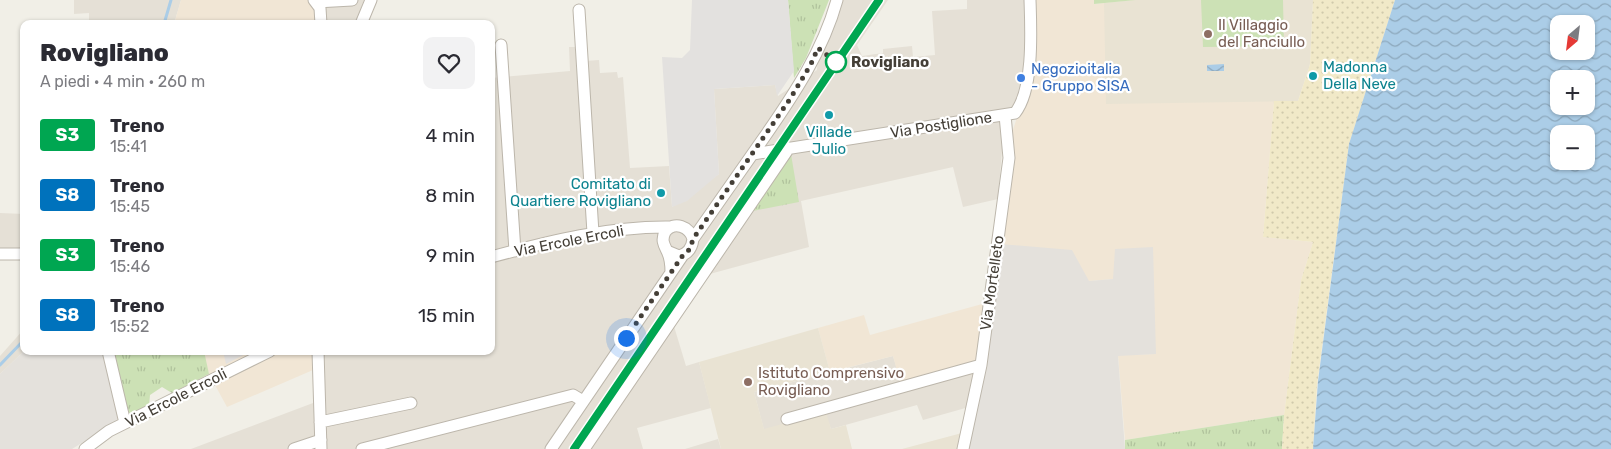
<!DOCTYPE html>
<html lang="it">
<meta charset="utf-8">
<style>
:root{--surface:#fff;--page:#f2f2f3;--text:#2b2b33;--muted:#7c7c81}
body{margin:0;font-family:Rubik,sans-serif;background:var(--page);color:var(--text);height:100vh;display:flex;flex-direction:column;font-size:19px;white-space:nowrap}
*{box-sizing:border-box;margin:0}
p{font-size:16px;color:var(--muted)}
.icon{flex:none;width:28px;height:28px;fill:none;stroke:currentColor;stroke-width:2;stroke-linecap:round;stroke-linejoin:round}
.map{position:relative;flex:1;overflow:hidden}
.details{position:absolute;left:20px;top:20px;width:475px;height:335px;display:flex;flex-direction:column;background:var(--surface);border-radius:10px;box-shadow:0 1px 4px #0004}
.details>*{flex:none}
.badge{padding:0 10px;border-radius:4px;font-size:18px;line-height:32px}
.needle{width:32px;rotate:208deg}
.fabs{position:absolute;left:1550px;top:15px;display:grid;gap:10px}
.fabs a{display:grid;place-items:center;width:45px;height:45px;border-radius:10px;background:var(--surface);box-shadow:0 1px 4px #0004;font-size:25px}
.you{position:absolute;width:25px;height:25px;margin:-12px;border:4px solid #fff;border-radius:50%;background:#1a73e8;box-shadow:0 0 0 8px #1a73e833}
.map>.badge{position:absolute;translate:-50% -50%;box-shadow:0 0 0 2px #fff}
.round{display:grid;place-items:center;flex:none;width:52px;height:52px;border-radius:10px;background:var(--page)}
.summary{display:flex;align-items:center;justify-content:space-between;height:85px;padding:0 20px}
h1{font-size:24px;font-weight:800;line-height:38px}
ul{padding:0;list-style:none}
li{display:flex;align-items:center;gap:15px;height:60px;padding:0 20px}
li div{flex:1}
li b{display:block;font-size:19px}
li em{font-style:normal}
li .badge{min-width:55px;font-weight:700;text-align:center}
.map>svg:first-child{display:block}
.residential{fill:#e5e0d6}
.commercial{fill:#f1e6d5}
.industrial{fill:#e4e1dc}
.education{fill:#e9e3d3}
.grass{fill:url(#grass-tufts)}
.sand{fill:url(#sand-dots)}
.pitch{fill:#cce1b5}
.parking{fill:#e3e1df}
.water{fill:url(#water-waves);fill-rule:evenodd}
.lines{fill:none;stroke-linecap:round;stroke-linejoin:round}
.stream{stroke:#abcde7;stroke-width:3}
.minor-casing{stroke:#bcb6ab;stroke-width:13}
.minor{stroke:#fff;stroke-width:11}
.rail{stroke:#959595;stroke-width:3;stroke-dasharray:6 6;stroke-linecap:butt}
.line-casing{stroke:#fff;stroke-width:11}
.line{stroke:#00a651;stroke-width:8}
.walk{stroke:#443f37;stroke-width:5;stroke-dasharray:0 9}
.education-dot{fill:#8d6e63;stroke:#fff;stroke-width:2}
.stop-dot{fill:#fff;stroke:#00a651;stroke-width:2.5}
.culture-dot{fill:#0f9aa8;stroke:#fff;stroke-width:2}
.shop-dot{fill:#3f7fe0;stroke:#fff;stroke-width:2}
.labels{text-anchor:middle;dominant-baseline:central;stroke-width:4.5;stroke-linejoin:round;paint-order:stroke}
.education-label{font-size:15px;fill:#785e54;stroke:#fff;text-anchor:start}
.stop-label{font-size:15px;font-weight:bold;fill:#443f37;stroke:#fff;text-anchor:start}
.culture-label{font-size:15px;fill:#0d838f;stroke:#fff;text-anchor:start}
.shop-label{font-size:15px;fill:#366cbe;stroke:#fff;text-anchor:start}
.street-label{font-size:15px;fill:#443f37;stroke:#fff}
</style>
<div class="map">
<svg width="1611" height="449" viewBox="0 0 1611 449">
<defs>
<pattern id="grass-tufts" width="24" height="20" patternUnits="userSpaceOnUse" patternTransform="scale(1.25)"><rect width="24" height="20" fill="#cce1b5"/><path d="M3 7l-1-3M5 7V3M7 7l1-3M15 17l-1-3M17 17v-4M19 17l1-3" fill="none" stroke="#b0c29c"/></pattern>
<pattern id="sand-dots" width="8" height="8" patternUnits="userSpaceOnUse" patternTransform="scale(1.25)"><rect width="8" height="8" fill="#f1e9c8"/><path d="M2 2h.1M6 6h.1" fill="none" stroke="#d0c9ac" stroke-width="1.8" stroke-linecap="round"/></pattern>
<pattern id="water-waves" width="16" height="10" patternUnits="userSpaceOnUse" patternTransform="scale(1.25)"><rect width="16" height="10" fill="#abcde7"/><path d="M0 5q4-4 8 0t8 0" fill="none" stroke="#8da8bc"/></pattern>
</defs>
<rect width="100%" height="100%" fill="#f1efe7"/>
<!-- residential -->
<path class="residential" d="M74,0H181L174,24H89V13L74,14Z
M309,0H364L355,24H316Z
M843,0H888L857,45L862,56L883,53V49L912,46L913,57L935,55L932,11L967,9V0H1026V74L1002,151L998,199L963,207L953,167L801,201L809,247L706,275L673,323L686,366L699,362L711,408L637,428L643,449H316V446L302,449H191L313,403V351H491V78L570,71L569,47H583L585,61L599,60L600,73L617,72L618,78L623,77L630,168L669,166L672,207L719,174L714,89L775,85L778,96L817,70L818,53L836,24Z
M0,213L24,214V257H0Z
M24,329V351L0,374V356Z
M893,356L901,382L977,362L969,407L923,420L917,405L831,429L825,413L764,430L754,392Z
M718,439L721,449H685Z"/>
<!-- commercial -->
<path class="commercial" d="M181,0H309L316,16V24H174Z
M1033,0H1094V4L1136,0H1313L1298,101L1274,102L1263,237L1313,242L1301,280L1284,415L1125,440L1118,355L1156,354L1113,279L1089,281L1000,244L1011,136L1029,80Z
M993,301L977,362L900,382L893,356L830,372L818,328L864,315L870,335Z
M203,351H313V370L227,407L209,374Z"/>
<!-- industrial -->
<path class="industrial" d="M1000,244L1072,250L1089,281L1113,279L1115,249L1153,247L1156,354L1118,356L1125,449H967Z
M24,351H104L119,415L117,421L72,449H0V374Z"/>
<!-- education -->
<path class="education" d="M1136,0H1313L1310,64L1298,101L1106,104L1104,3Z
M818,328L830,372L754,392L764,429L826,412L831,429L846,425L852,449H721L699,362Z
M962,433L958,449H902Z"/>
<!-- grass -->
<path class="grass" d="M788,0H829L806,58L794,78Z
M1094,0H1136L1094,4Z
M791,154L799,202L748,212Z
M111,351H204L209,374L172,393L162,387L150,395L149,406L130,415L126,413Z
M1284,415L1282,449H1125V440Z"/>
<!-- sand -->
<path class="sand" d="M1313,0H1395L1349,144L1317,385L1313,449H1282L1284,415L1301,280L1313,242L1263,237L1274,101H1298L1310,64Z"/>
<!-- pitch -->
<path class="pitch" d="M1201,0H1283L1284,46L1203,47Z"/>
<!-- parking -->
<path class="parking" d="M692,0H788L794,71L777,96L775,85L714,89L719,174L687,201L672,207L662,57L682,58L690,50Z
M223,351H251L226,364Z"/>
<!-- water -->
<path class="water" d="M1395,0H1611V449H1313L1318,381L1349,144ZM1559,24H1586V51H1559ZM1559,79H1586V106H1559ZM1559,134H1586V161H1559Z
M1224,64V71H1207V65Z"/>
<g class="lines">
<!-- stream -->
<path class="stream" d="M164,24L171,0
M0,365L24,340"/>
<defs>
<path id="minor" d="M314,0L320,8L321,24
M316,2L352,0
M579,10L593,233
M361,24L371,0
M501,45L515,251
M753,154L1015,113C1034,89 1031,30 1030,0
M693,239C716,206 740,172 763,139C793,96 823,51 837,0
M667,251L679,256C688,254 692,248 693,239C690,227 674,220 665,232C661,240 664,245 667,251C670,257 671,265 671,272
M0,254H24
M491,257C550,241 610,226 671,227
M108,351L125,423
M318,351L321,449
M787,419L981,365
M320,422L411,403
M85,449L109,431L270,351
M294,449L321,440
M362,449L573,395L583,401
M551,449L683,255
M584,449L789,148
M963,449L981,365L1009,158L1005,115"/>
</defs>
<!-- minor casing -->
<use href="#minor" class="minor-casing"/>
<!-- minor -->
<use href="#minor" class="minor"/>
<!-- rail -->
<path class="rail" d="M574,449L879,0"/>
</g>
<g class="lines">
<defs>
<path id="line" d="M574,449L879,0"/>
</defs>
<!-- line casing -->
<use href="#line" class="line-casing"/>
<!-- line -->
<use href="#line" class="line"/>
<!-- walk -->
<path class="walk" d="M626,338L683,255L690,249L693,239L790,99L811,64L818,48L836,62"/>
</g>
<!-- markers -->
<g class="education-dot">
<circle cx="1208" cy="34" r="5"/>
<circle cx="748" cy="382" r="5"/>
</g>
<circle class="stop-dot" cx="836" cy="62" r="10"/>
<g class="culture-dot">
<circle cx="1313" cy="76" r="5"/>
<circle cx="829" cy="115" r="5"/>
<circle cx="661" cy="193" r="5"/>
</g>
<circle class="shop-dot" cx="1021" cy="78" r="5"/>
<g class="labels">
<!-- education labels -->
<g class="education-label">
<text x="1218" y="25">Il Villaggio<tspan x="1218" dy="17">del Fanciullo</tspan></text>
<text x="758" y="373">Istituto Comprensivo<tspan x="758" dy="17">Rovigliano</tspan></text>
</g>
<!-- stop labels -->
<g class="stop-label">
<text x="851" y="62">Rovigliano</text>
</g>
<!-- culture labels -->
<g class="culture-label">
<text x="1323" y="67">Madonna<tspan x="1323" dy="17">Della Neve</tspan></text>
<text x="829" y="132" text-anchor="middle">Villade<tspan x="829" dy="17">Julio</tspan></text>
<text x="651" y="184" text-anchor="end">Comitato di<tspan x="651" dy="17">Quartiere Rovigliano</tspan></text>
</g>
<!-- shop labels -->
<g class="shop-label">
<text x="1031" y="69">Negozioitalia<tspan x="1031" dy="17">- Gruppo SISA</tspan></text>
</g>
<!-- street labels -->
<g class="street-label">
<text transform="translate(941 125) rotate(-9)">Via Postiglione</text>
<text transform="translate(569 241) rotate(-11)">Via Ercole Ercoli</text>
<text transform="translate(992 283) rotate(-82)">Via Mortelleto</text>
<text transform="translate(176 398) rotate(-27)">Via Ercole Ercoli</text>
</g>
</g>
</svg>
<div class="fabs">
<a><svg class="needle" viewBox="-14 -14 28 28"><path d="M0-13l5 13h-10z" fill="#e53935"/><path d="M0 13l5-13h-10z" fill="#7c7c81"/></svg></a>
<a>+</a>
<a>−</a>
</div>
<div class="you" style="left:626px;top:338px"></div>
<section class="details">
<div class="summary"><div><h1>Rovigliano</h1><p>A piedi · 4 min · 260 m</p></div><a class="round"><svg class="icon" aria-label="heart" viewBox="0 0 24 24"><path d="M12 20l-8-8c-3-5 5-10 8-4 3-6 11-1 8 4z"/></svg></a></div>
<ul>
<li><span class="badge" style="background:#00a651;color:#fff">S3</span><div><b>Treno</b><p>15:41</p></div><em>4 min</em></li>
<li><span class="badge" style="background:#0072bc;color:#fff">S8</span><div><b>Treno</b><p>15:45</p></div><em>8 min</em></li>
<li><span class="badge" style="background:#00a651;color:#fff">S3</span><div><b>Treno</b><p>15:46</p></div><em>9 min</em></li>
<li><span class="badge" style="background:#0072bc;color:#fff">S8</span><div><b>Treno</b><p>15:52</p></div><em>15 min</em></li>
</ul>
</section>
</div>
